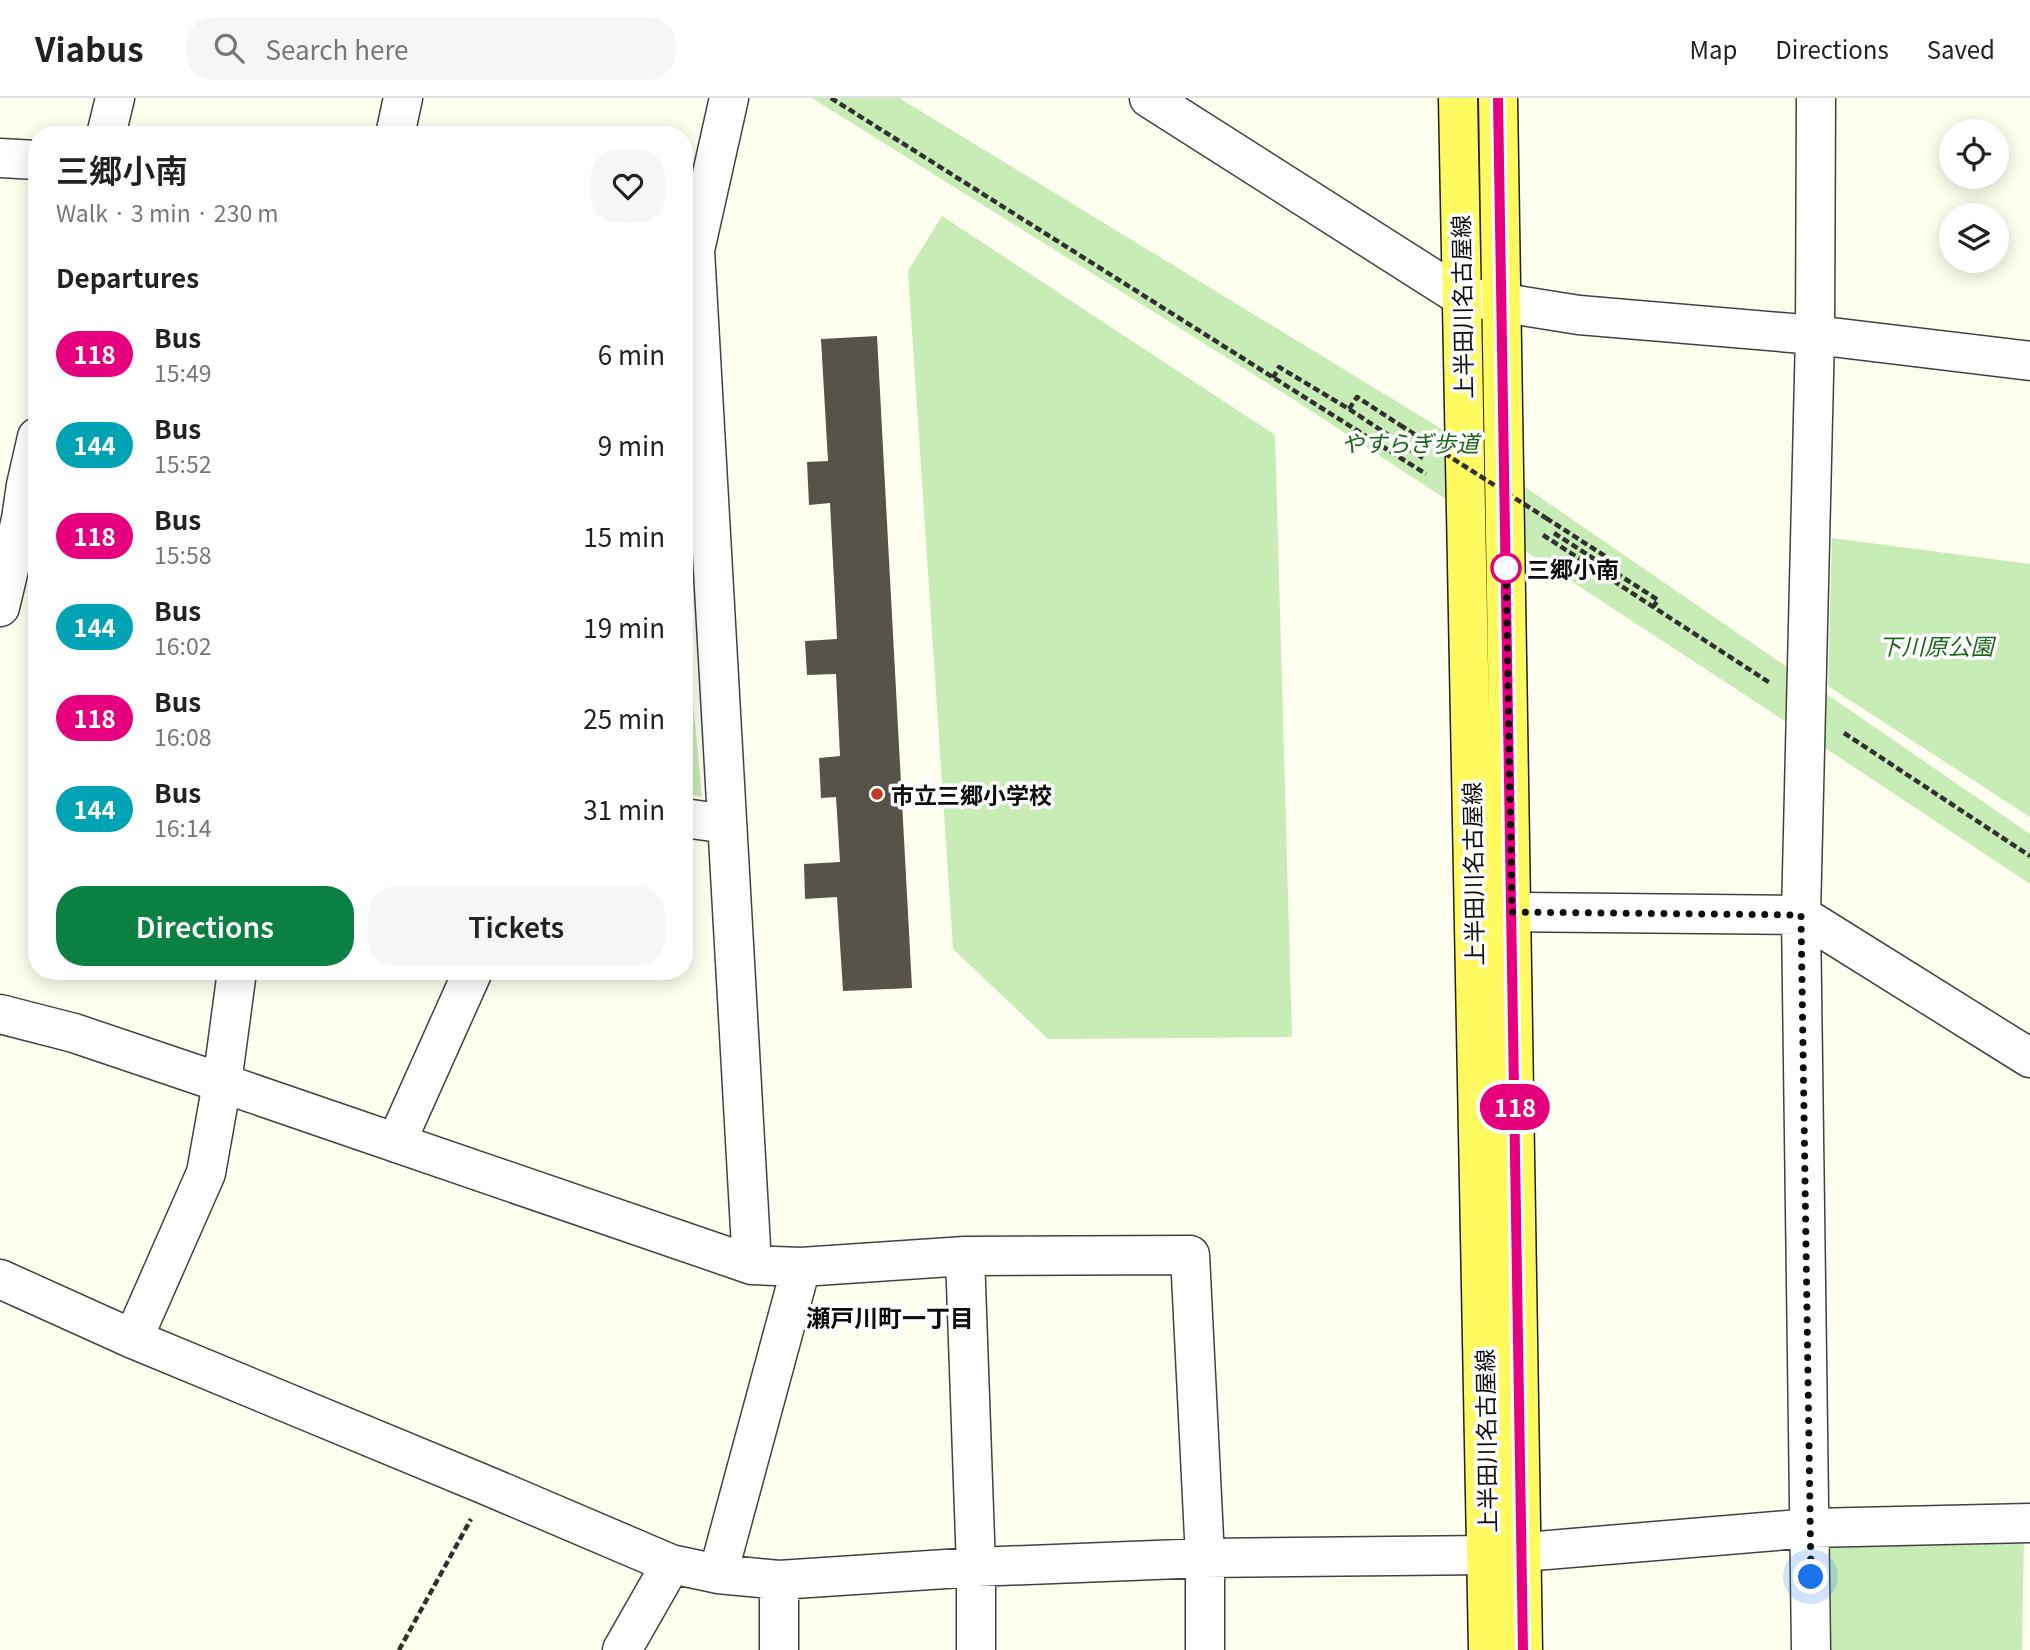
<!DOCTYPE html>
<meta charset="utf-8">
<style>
:root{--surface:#fff;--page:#f6f6f6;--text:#222;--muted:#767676;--line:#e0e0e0;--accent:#0b8043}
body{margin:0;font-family:Georgia,"Noto Sans JP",serif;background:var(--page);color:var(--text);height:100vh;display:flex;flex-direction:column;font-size:26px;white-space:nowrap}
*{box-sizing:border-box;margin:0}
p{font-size:23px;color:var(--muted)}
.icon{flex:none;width:38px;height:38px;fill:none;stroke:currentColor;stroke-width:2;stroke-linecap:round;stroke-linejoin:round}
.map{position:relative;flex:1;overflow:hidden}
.panel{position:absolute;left:28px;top:28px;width:665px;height:854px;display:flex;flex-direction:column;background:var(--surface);border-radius:28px;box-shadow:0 4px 18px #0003}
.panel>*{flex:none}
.badge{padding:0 14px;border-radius:23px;font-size:24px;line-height:46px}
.tools{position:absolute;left:1939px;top:21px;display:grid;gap:14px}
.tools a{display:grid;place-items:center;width:70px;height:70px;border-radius:50%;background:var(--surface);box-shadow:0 4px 18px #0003;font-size:35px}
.you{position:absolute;width:35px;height:35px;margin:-18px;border:5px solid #fff;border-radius:50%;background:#1a73e8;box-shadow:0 0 0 10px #1a73e833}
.map>.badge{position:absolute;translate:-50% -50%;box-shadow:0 0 0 4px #fff}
h2{padding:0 28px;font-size:26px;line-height:63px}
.round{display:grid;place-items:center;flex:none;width:74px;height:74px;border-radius:28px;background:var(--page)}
.headline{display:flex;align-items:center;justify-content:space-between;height:119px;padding:0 28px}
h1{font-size:33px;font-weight:600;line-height:52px}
.primary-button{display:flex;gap:14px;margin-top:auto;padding:14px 28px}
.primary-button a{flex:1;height:80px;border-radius:28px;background:var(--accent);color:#fff;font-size:28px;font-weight:600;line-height:80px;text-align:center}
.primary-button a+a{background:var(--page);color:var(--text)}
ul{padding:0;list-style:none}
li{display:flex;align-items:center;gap:21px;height:91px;padding:0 28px}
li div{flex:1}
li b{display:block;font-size:26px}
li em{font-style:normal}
li .badge{min-width:77px;font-weight:700;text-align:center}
header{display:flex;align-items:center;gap:42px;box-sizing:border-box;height:98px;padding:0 35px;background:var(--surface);border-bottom:2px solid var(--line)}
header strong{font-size:33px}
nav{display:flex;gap:38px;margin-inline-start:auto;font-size:24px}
.search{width:490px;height:63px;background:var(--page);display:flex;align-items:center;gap:18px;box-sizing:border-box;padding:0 24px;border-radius:28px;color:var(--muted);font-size:26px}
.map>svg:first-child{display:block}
.green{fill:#c7ecb6}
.building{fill:#57524a}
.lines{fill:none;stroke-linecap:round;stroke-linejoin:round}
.minor-casing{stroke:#414141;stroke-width:41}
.major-casing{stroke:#1f1f1f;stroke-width:41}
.path{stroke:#303030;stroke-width:4.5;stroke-dasharray:7 3.5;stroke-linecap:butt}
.minor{stroke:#fff;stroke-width:38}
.major{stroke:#fffa5f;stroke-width:38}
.path-bridge{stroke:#303030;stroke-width:4.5;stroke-dasharray:7 3.5;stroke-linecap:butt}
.line-casing{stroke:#fff;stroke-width:16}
.line{stroke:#e6007e;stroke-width:10}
.walk{stroke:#0e0e0e;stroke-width:7;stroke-dasharray:0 12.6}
.stop-dot{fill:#fff;stroke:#e6007e;stroke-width:3.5}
.poi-dot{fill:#c53b1f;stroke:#fff;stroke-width:2.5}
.labels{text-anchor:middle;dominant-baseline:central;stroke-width:7;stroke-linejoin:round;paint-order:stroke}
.street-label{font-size:23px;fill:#0e0e0e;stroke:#fff}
.park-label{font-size:23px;font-style:italic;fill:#1b691b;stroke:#fff}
.stop-label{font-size:23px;font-weight:bold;fill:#0e0e0e;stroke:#fff;text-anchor:start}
.poi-label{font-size:23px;font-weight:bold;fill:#0e0e0e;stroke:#fff;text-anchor:start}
.neighbourhood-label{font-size:24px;font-weight:bold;fill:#0e0e0e;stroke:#fff}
</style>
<header>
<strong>Viabus</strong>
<div class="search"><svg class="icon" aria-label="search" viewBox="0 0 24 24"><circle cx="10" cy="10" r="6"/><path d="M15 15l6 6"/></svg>Search here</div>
<nav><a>Map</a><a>Directions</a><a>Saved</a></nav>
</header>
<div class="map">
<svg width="2030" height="1552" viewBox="0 0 2030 1552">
<rect width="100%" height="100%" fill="#ffffef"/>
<!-- green -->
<path class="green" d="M812,0H899L1432,325L2030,736V786L1765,610L1296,303Z
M942,118L1275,337L1292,939L1048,941L953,851L908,173Z
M1832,440L2030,466V719L1828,588Z
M684,509L702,699L684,695Z
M2024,1440L2022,1552H1825L1827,1446Z"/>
<!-- building -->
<path class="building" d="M877,238L912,890L843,893L837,799L805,801L804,766L840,764L836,699L821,700L819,660L840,658L836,576L807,577L805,543L837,541L830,405L809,407L807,364L828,363L821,241Z"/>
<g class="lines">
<defs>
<path id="minor" d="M729,0L695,152L752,1167
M1149,0L1460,198L1579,217L1815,237L2030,263
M106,37L115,0
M395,37L403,0
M0,60L37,62
M0,509L21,421L26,387L37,339
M684,720L727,726
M1512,814L1801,817L2030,960
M0,916L74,935L222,985L752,1167L801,1169L965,1158L1190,1157L1205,1460V1552
M396,1045L473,873
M965,1158L976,1469V1552
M0,1181L133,1241L488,1388L671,1466L718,1476L779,1482L976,1469L1205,1460L1488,1457L1811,1430L2030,1425
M133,1241L206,1075L222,985L237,873
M718,1476L801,1169
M622,1552L671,1466
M779,1552V1482
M1811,1552L1801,817L1815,237L1816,0"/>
<path id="major" d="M1458,0L1488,1552
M1498,0L1523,1552"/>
</defs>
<!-- minor casing -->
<use href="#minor" class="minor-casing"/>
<!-- major casing -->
<use href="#major" class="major-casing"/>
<!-- path -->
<path class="path" d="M831,0L1426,376
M1273,280L1279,269L1349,311L1423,360
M1349,311L1357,299L1400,327
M1546,420L1608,460L1603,467
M1554,435L1658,502L1653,509
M1543,437L1770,585
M1844,635L2030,758
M399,1552L471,1421"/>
<!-- minor -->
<use href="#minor" class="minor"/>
<!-- major -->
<use href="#major" class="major"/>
<!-- path-bridge -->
<path class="path-bridge" d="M1400,327L1546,420"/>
</g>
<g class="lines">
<defs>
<path id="line" d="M1498,0L1523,1552"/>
</defs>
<!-- line casing -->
<use href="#line" class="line-casing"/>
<!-- line -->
<use href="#line" class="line"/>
<!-- walk -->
<path class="walk" d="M1506,470V466L1512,814L1801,817L1811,1479"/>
</g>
<!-- markers -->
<circle class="stop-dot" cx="1506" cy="470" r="14"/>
<circle class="poi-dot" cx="877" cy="696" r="7"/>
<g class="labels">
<!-- street labels -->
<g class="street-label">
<text transform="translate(1461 209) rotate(-91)">上半田川名古屋線</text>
<text transform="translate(1472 776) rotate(-91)">上半田川名古屋線</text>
<text transform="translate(1485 1343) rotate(-91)">上半田川名古屋線</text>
</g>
<!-- park labels -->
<g class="park-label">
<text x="1410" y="344">やすらぎ歩道</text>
<text x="1936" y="547">下川原公園</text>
</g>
<!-- stop labels -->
<g class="stop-label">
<text x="1527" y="470">三郷小南</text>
</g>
<!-- poi labels -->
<g class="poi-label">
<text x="891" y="696">市立三郷小学校</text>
</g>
<!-- neighbourhood labels -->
<g class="neighbourhood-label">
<text x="890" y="1218">瀬戸川町一丁目</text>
</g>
</g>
</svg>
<div class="tools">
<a><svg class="icon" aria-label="locate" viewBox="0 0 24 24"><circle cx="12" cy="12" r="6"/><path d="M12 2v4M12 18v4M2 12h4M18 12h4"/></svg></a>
<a><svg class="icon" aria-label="layers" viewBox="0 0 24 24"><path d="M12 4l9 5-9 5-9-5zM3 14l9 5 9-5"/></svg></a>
</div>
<div class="you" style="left:1811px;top:1479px"></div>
<b class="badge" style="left:1515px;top:1009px;background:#e6007e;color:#fff">118</b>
<section class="panel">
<div class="headline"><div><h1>三郷小南</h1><p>Walk · 3 min · 230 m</p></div><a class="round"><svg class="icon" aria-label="heart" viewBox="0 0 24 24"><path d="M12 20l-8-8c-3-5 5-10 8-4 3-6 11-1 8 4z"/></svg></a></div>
<h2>Departures</h2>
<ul>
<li><span class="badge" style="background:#e6007e;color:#fff">118</span><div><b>Bus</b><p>15:49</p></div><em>6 min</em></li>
<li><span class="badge" style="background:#00a3b4;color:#fff">144</span><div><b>Bus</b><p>15:52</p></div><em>9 min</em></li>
<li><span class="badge" style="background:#e6007e;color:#fff">118</span><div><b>Bus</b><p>15:58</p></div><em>15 min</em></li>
<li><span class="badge" style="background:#00a3b4;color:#fff">144</span><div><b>Bus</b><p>16:02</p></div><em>19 min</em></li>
<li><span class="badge" style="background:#e6007e;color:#fff">118</span><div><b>Bus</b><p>16:08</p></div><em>25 min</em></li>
<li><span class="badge" style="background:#00a3b4;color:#fff">144</span><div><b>Bus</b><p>16:14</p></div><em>31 min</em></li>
</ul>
<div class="primary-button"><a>Directions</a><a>Tickets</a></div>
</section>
</div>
